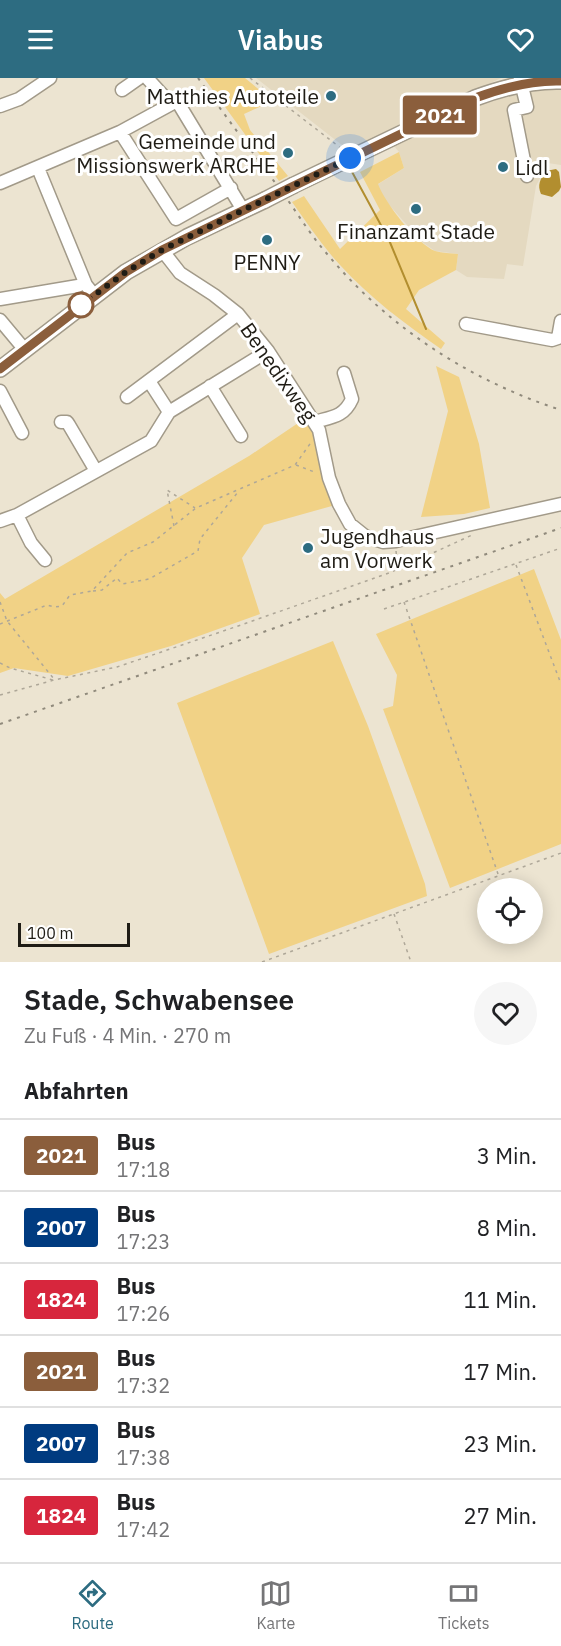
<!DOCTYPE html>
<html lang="de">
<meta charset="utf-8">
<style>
:root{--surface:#fff;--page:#f6f6f6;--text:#202124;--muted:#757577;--line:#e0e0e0;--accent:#2d6c81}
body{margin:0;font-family:"IBM Plex Sans",sans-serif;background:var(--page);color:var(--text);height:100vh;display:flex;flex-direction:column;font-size:22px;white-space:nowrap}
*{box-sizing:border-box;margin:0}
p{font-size:20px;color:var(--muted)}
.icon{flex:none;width:33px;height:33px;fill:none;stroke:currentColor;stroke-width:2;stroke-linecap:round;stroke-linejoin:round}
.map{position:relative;height:884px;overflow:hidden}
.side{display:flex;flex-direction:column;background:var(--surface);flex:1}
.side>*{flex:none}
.badge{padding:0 12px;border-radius:4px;font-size:21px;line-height:39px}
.controls{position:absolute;left:477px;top:800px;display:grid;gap:12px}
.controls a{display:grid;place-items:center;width:66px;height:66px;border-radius:50%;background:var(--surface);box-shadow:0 3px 15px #0003;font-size:30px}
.scale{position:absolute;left:18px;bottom:15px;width:112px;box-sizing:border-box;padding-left:6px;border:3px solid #1f1c15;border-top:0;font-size:16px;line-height:21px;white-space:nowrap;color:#1f1c15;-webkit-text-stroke:4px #fff;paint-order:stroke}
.you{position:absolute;width:30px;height:30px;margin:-15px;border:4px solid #fff;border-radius:50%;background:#1a73e8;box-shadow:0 0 0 9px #1a73e833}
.map>.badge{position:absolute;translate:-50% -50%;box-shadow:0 0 0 3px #fff}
h2{padding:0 24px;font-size:22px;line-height:54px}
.round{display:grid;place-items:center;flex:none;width:63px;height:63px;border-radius:32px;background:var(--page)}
.head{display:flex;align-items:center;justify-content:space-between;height:102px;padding:0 24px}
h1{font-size:28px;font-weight:600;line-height:45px}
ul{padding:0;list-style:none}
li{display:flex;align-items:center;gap:18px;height:72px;padding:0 24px;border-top:2px solid var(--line)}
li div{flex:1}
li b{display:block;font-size:22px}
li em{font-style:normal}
li .badge{min-width:66px;font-weight:700;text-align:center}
header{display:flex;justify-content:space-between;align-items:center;height:78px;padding:0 24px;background:var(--accent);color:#fff;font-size:27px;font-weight:600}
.menu{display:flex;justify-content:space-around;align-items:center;height:84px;border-top:2px solid var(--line);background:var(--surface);font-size:16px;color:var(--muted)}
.menu a{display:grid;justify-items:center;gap:3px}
.menu .active{color:var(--accent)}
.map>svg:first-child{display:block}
.built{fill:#e4d9c0}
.green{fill:#f1d286}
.water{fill:#b28e2f}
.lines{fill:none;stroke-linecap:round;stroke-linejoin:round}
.stream{stroke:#b28e2f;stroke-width:2}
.minor-casing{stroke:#a29a89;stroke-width:15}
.major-casing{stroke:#a29a89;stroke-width:18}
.path{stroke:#aea798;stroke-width:1.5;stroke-dasharray:3 4.5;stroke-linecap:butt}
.minor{stroke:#fff;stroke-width:12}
.major{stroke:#fff;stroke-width:15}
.rail{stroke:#908a7c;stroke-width:2;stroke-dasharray:3 6;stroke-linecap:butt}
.major-bridge-casing{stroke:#a29a89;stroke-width:18;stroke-linecap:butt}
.major-bridge{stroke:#fff;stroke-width:15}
.line-casing{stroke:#fff;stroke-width:14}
.line{stroke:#8b5e3c;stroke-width:9}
.walk{stroke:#1f1c15;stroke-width:6;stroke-dasharray:0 10.8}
.poi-dot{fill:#2d6c81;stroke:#fff;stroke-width:2}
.stop-dot{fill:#fff;stroke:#8b5e3c;stroke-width:3}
.labels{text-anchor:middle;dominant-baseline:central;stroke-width:6;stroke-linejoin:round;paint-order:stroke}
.poi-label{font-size:21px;fill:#1f1c15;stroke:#fff;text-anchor:end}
.street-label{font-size:21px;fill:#1f1c15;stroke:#fff}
</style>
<header><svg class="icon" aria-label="menu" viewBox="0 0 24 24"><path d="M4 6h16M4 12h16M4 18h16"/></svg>Viabus<svg class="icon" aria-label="heart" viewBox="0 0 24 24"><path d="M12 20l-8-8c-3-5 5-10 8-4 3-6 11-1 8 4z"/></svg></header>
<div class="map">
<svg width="561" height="884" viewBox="0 0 561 884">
<rect width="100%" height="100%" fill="#ece4d1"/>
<!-- built -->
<path class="built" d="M256,0H501L372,62L347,71Z
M549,11H561V87L548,85L536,108L523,188L507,186L504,201L467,199L456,192L458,176L435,173L422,164L383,120L377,107L404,90L399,74L393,67L488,24L528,14Z"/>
<!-- green -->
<path class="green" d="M204,0H245L273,23L244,36L250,52L288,98L279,103Z
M399,74L404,90L378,106C385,125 416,165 435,173C442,175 451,175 458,176L456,192L419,212L406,231L445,265L441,271C405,246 369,219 340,187C322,168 308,146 292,124L304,118L340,171L380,132L360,94Z
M436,288L459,299L479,366L490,430L464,436L421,439L448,333Z
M310,337L339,426L264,447L242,480L260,536L171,568L68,598L14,590L0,595V515L5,521L249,378Z
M534,491L561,562V766L450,810L383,631L393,628L397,597L376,556Z
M333,563L368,648L425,806L427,818L269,876L177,625Z"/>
<!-- water -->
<path class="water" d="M556,91L559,94L561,109L559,113L552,119L541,116C537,107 540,101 546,93Z"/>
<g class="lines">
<!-- stream -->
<path class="stream" d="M351,92L389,162L426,251"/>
<defs>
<path id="minor" d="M147,0L171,26
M520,0L527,29L514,32L527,98
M122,12L139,0
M0,28L19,21L50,0
M120,54L176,141L231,110
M38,90L86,207L94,217
M0,105L120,54L177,23L243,132
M162,172L180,195L214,217L238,236L268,273L319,352L329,400L339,426L350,446L365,458L383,464L396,463L561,426
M0,221L78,208
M0,242L25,272
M466,246L552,262L558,260L561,243
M149,303L169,334
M210,308L241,358
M0,313L22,355
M127,319L238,236
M61,344H67L69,347L96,393
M314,344C332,339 344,339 352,321L344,295
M17,437L31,465L45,482
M0,443L17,437L151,363L169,334L268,273"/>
<path id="major" d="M294,107L475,20C502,10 532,2 561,3
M0,291L126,194L187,159L265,122"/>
</defs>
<!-- minor casing -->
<use href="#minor" class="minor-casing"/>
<!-- major casing -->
<use href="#major" class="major-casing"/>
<!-- path -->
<path class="path" d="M250,0L342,71
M296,387L317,395
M174,448L167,412L195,430
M396,473L398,491
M516,487L561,606
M93,513L102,512L117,500L122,506L149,501L198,473L200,461L238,414
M0,524L7,543L54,601
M404,524L498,796
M384,531L561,470
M0,546L47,527L55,529L62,528L70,517L92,513L127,475L153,464L196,430L295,387L312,363
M0,585L10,590L53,602
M0,617L54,602L117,589L241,547L389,495L472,457
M394,836L411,884
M262,884L561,775"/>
<!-- minor -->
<use href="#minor" class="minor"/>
<!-- major -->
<use href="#major" class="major"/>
<!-- rail -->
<path class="rail" d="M198,0C227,40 256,79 285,118C299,138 312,159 328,177C389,250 471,303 561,332
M0,646L561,450"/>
<defs>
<path id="major-bridge" d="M265,122L294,107"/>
</defs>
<!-- major-bridge casing -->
<use href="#major-bridge" class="major-bridge-casing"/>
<!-- major-bridge -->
<use href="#major-bridge" class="major-bridge"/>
</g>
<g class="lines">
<defs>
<path id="line" d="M0,291L126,194L162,172L475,20C502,10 532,2 561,3"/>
</defs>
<!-- line casing -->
<use href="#line" class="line-casing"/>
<!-- line -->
<use href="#line" class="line"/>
<!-- walk -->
<path class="walk" d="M81,227L126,194L162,172L350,80"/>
</g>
<!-- markers -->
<g class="poi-dot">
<circle cx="331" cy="18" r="6"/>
<circle cx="288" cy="75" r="6"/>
<circle cx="503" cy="89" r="6"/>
<circle cx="416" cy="131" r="6"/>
<circle cx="267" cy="162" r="6"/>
<circle cx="308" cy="470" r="6"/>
</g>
<circle class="stop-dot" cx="81" cy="227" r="12"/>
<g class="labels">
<!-- poi labels -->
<g class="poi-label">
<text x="319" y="18">Matthies Autoteile</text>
<text x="276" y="63">Gemeinde und<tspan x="276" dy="24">Missionswerk ARCHE</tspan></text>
<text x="515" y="89" text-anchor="start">Lidl</text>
<text x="416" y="153" text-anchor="middle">Finanzamt Stade</text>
<text x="267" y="184" text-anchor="middle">PENNY</text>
<text x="320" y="458" text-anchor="start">Jugendhaus<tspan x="320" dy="24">am Vorwerk</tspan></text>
</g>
<!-- street labels -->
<g class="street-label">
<text transform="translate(279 294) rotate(55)">Benedixweg</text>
</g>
</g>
</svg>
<div class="controls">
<a><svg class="icon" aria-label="locate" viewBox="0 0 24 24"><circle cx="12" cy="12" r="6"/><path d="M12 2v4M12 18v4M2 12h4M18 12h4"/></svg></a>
</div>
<div class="scale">100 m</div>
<div class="you" style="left:350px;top:80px"></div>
<b class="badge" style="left:440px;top:37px;background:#8b5e3c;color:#fff">2021</b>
</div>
<section class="side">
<div class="head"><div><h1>Stade, Schwabensee</h1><p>Zu Fuß · 4 Min. · 270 m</p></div><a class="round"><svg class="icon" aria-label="heart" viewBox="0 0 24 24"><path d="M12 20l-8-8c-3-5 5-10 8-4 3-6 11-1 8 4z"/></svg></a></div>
<h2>Abfahrten</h2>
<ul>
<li><span class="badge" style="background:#8b5e3c;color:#fff">2021</span><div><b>Bus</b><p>17:18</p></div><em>3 Min.</em></li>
<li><span class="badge" style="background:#003b80;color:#fff">2007</span><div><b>Bus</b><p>17:23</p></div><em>8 Min.</em></li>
<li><span class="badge" style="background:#d7263d;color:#fff">1824</span><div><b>Bus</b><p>17:26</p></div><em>11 Min.</em></li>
<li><span class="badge" style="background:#8b5e3c;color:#fff">2021</span><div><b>Bus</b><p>17:32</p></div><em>17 Min.</em></li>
<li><span class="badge" style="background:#003b80;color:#fff">2007</span><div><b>Bus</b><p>17:38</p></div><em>23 Min.</em></li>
<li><span class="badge" style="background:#d7263d;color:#fff">1824</span><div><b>Bus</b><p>17:42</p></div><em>27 Min.</em></li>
</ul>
</section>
<nav class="menu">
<a class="active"><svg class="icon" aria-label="directions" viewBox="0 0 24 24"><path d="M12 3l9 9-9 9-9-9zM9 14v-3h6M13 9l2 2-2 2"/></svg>Route</a>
<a><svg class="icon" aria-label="map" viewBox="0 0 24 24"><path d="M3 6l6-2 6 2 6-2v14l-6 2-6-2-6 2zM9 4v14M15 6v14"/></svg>Karte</a>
<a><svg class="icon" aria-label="tickets" viewBox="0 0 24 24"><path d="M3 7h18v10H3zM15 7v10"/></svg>Tickets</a>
</nav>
